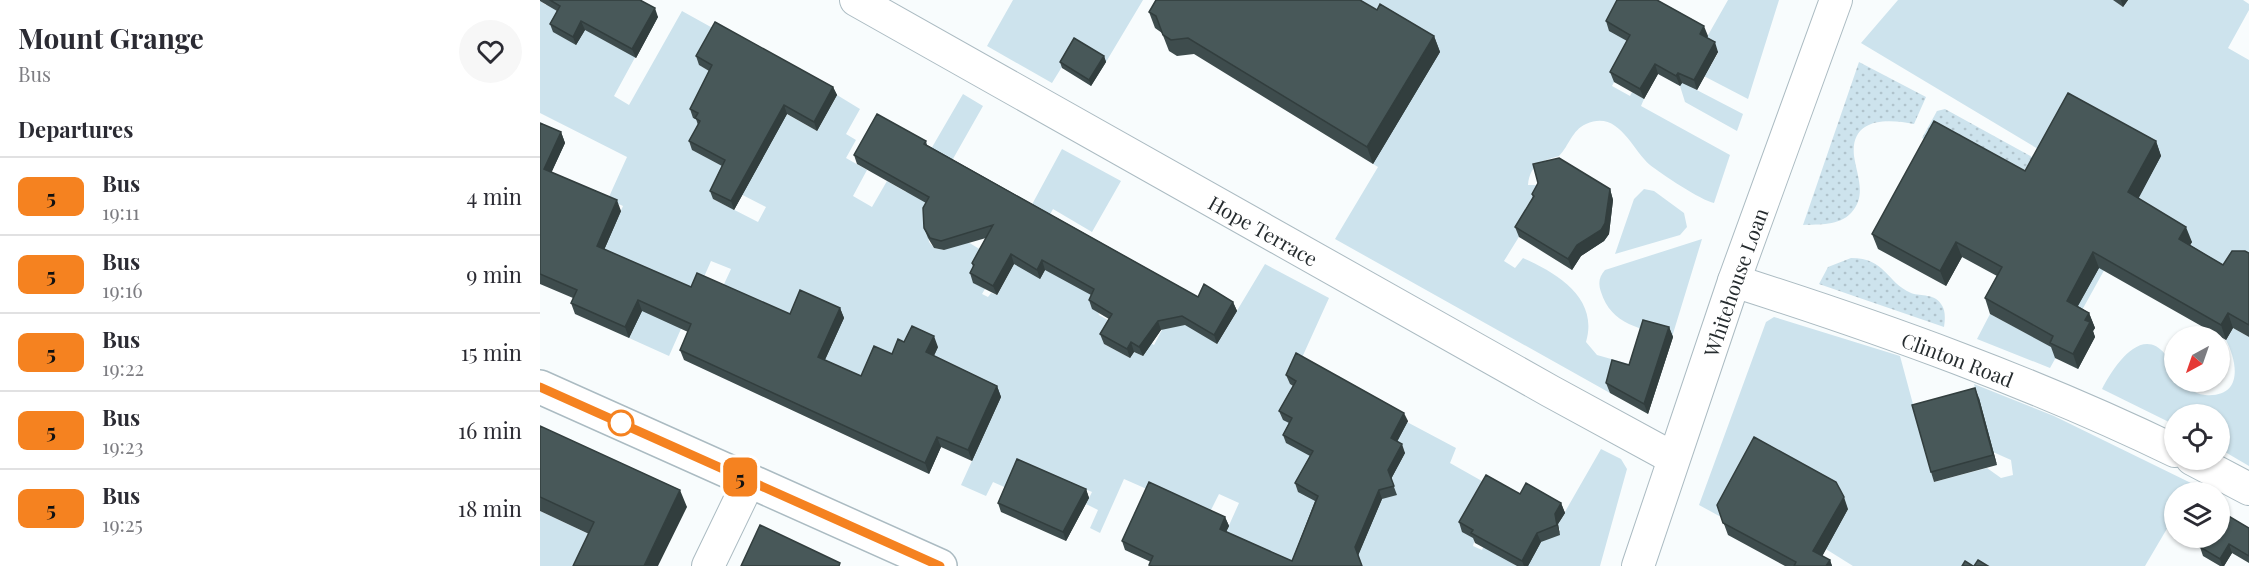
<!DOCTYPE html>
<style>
:root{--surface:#fff;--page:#f7f7f7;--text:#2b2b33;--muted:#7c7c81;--line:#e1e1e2}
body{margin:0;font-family:"Playfair Display",serif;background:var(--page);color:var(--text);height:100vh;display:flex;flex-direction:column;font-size:22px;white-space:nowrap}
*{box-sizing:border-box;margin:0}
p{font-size:20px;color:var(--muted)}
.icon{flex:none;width:33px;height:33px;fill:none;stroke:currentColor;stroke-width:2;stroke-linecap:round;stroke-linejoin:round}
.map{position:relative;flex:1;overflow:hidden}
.details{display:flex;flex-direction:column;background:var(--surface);width:540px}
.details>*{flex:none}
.badge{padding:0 12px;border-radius:9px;font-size:21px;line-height:39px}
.needle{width:39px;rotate:220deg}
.tools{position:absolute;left:1624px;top:326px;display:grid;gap:12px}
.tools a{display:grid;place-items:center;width:66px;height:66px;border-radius:50%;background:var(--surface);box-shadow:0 2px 4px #0004;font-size:30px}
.map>.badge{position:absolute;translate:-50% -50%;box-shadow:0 0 0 3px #fff}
h2{padding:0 18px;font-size:22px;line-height:54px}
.round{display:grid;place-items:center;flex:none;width:63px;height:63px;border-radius:32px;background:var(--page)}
.headline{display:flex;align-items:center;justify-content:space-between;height:102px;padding:0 18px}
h1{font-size:28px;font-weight:700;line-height:45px}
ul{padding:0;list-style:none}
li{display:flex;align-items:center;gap:18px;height:78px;padding:0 18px;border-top:2px solid var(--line)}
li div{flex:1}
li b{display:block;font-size:22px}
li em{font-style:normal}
li .badge{min-width:66px;font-weight:700;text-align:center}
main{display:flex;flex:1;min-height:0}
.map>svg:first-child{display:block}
.grass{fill:url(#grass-dots)}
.garden{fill:#cde3ed;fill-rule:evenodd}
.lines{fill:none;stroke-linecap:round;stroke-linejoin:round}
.minor-casing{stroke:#abbbc2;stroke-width:34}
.tertiary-casing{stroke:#abbbc2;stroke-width:36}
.minor{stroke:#fff;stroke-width:32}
.tertiary{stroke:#fff;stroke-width:33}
.wall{fill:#3e4c4d}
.shaded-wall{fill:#323e3e}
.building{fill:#485859;stroke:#323e3e;stroke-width:1.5}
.line-casing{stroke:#fff;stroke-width:14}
.line{stroke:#f58220;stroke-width:9}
.stop-dot{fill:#fff;stroke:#f58220;stroke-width:3}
.labels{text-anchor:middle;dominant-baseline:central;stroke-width:6;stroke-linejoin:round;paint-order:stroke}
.street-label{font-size:20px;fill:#262c2f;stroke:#fff}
</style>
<main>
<section class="details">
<div class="headline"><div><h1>Mount Grange</h1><p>Bus</p></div><a class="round"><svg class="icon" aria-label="heart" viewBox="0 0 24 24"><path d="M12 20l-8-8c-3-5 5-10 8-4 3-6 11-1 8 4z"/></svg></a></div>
<h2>Departures</h2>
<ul>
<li><span class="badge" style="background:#f58220;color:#111">5</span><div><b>Bus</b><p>19:11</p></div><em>4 min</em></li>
<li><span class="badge" style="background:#f58220;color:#111">5</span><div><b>Bus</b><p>19:16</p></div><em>9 min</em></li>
<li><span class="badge" style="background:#f58220;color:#111">5</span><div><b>Bus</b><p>19:22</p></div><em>15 min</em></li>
<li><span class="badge" style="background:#f58220;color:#111">5</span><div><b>Bus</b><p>19:23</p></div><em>16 min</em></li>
<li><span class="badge" style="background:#f58220;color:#111">5</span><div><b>Bus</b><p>19:25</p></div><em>18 min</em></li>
</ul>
</section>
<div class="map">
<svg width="1709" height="566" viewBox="0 0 1709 566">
<defs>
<pattern id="grass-dots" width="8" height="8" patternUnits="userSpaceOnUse" patternTransform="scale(1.5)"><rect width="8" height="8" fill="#cde3ed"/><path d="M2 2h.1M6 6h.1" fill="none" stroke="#b0c3cc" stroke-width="1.8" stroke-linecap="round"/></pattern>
</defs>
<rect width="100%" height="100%" fill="#f8fcfd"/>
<!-- grass -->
<path class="grass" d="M1319,62L1386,97L1374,124C1348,119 1310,117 1314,156C1317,176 1327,196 1311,213C1299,226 1279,224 1263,225Z
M1405,109L1505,164L1492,187L1382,138L1397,111Z
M1311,258C1346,258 1346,282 1371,293C1382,297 1394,293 1401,304C1406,310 1405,320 1404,327L1279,284L1288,267Z"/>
<!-- garden -->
<path class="garden" d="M9,0L45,29L78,48L104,41L74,96L89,105L142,11L178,31L159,65L277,131L297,95L320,109L306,134L316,140L306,158L327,170L313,196L332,207L347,181L366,192L423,94L443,106L384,210L389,242L394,248L404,250L418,236L446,253L433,282L445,289L442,294L448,297L451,293L457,295L479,255L519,277L540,239L559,315L575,324L564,344L590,358L594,352L603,356L610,343L614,345L625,324L649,315L677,344L725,264L789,298L750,384L759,390L755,427L776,460L781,505L756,566L682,541L699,503L679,494L668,516L584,479L560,533L550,528L558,510L546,504L552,492L534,484L531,490H471L453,482L446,496L421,485L461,397L373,400L397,348L325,387L247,343L180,293L191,269L171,261L129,356L89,338L57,265L83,206L68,199L87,157L0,113V1L6,5ZM181,184L226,207L218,222L173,199Z
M473,0H603L566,62L536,44L512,83L447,46Z
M799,0H1087L1094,45L1072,86L1090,96L1092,92L1104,99L1101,106L1190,155L1174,203C1162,201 1120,173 1110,165C1091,148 1078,109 1046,124C1032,130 1029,146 1019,156C1002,161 990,164 988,185H1000L998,206L964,261L975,268L983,258C1017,273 1059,298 1046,342L1057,355L1096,366L1076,371L1070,393L795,239L838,167L833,164Z
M1188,0H1239L1208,99L1158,73L1151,87L1203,114L1197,131L1145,102L1140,86L1152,64L1167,72L1178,53L1163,44Z
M1358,0H1574L1583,7L1588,0H1703L1709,4V10L1688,48L1709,60V266L1690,279L1645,254L1652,242L1593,218L1510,368L1437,339L1450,314L1499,340L1508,155L1321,43Z
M522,149L581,181L552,232L513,209L507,220L489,210Z
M1104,189L1114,191L1144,213L1147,227L1140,235L1075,254L1094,199Z
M1162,239L1132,337C1102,329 1071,325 1061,292C1058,283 1059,277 1065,270Z
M1234,317L1360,356L1394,482L1447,468L1461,478L1473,475L1471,460L1453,452L1434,384L1514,416L1653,484L1648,492H1635V515L1605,566H1313L1273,541L1291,539L1308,509L1181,517L1159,505L1226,322Z
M1693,328L1709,337V466L1680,449V414H1635V425L1562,389C1572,370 1600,324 1625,354C1630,362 1635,372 1635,381C1645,384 1652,394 1665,395C1703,398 1698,363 1686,340Z
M867,422L916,448L910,463L949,485L933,546L942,550L944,545L977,566H777L817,522L851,479L854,447Z
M1061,449L1081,459L1087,469L1060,566H979L1005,536L1020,531L1018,524Z
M0,511L53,536L47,566H0Z"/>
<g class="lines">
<defs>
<g id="minor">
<path id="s1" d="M316,0L1010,391L1133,458"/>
<path id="s2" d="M1194,281C1345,329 1492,382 1635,451"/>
<path d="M1652,459L1709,489"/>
<path d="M168,566L209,481"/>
<path id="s3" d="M1098,566L1194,281L1296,0"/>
</g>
<path id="tertiary" d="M0,387L400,566"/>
</defs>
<!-- minor casing -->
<use href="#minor" class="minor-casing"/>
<!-- tertiary casing -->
<use href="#tertiary" class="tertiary-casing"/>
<!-- minor -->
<use href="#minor" class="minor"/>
<!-- tertiary -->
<use href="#tertiary" class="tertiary"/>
</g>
<!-- wall -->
<path class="wall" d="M0,0H101L118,17L96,58L45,30L36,45L13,32L10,24L17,11L0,1Z
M1573,0H1588L1583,7Z
M837,10L894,36L900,52L833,164L654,54L637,56L629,51L622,33L615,28L609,12Z
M1066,21L1168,36L1167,38L1178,52L1157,90L1142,83L1140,86L1118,74L1104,99L1074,82L1070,72L1087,41L1069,31Z
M156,56L293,87L297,95L277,131L247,114L194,210L173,199L170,191L182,166L152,150L149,141L158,125L156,119L153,118L150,109L169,71L159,65Z
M564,56L566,62L551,86L522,68L520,62Z
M0,123L21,132L25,143L11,173L81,211L64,250L151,287L250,314L300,308L304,318L285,360L321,376L352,354L364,342L398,347L394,356L457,386L461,397L432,461L401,447L389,474L144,360L140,350L148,332L102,311L89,338L35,314L31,303L33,298L0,284Z
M386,141L387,145L658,297L693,302L697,311L677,344L645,325L621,330L603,356L594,352L590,358L564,344L560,334L569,319L552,309L549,300L551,295L505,270L500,279L474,264L457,295L433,283L430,273L433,267L432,263L446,238L404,250L394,248L388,238L384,228L386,203L317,164L314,155Z
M1616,141L1621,156L1598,198L1652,242L1650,245L1683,265L1709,253V337L1693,328L1686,340L1559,268L1538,306L1549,313L1555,328L1553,331L1555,337L1538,369L1515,358L1511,347L1450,314L1445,298L1457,276L1422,257L1406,286L1338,249L1332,234L1485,171Z
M1070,189L1073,200L1069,234L1064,241L1041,256L1032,270L979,237L975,227L993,198L992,194Z
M1129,327L1133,337L1108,414L1070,393L1066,383L1089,365Z
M746,375L868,421L857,442L865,453L851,479L857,495L842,499L818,555L822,566H610L611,562L585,550L582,541L685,517L689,526L686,532L752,561L775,501L758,492L755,483L770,456L746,443L743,435L749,423L743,420L739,411L753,386L750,384Z
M1439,398L1457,465L1394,482L1391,472Z
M0,426L147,507L49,534L0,511Z
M546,489L549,498L526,541L461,512L458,503Z
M980,494L1021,503L1025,513L1018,524L1020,535L1001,542L988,566H977L935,543L933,538L922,532L919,522Z
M1177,505L1308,509L1282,556L1290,560L1292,566H1245L1188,535Z
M1709,528V563L1692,553L1684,566H1680L1663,556L1660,547L1665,539L1664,537H1680Z"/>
<!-- shaded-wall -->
<path class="shaded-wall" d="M1581,0H1588L1583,7Z
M115,8L118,17L96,58L92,49Z
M41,21L45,30L36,45L33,37Z
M1164,26L1168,36L1163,44L1160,34Z
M894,36L900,52L833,164L827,147Z
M1175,42L1178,52L1157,90L1154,80Z
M564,56L566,62L551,86L549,80Z
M1115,64L1118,74L1104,99L1100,89Z
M1138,73L1142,83L1140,86L1136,76Z
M293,87L297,95L277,131L274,122Z
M244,105L247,114L194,210L191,201Z
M21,132L25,143L8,180L4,169Z
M1616,141L1621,156L1594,207L1588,192Z
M1070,189L1073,200L1069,234L1064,241L1041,256L1032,270L1028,259Z
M77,200L81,211L61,257L57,246Z
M1646,227L1652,242L1645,254L1639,239Z
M1416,242L1422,257L1406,286L1400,271Z
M1553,252L1559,268L1532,316L1527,301Z
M471,254L474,264L457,295L453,286Z
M502,260L505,270L500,279L497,270Z
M98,300L102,311L89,338L85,327Z
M693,302L697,311L677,344L674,335Z
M300,308L304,318L281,368L278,357Z
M1549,313L1555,328L1553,331L1555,337L1538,369L1533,354L1545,320Z
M1688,313L1693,328L1686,340L1681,325Z
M618,321L621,330L603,356L599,347Z
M1129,327L1133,337L1108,414L1104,404Z
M394,336L398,347L390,363L386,352Z
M591,342L594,352L590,358L587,349Z
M457,386L461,397L432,461L428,450Z
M1435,388L1439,398L1457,465L1453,455Z
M864,413L868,421L854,447L851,438Z
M397,437L401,447L389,474L385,463Z
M862,444L865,453L851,479L848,470Z
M546,489L549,498L526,541L523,532Z
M140,490L147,507L118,566H104Z
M839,490L842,499L818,556L815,547Z
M1304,497L1308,509L1278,564L1273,551Z
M1021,503L1025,513L1018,524L1020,535L1017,525L1015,514Z
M685,517L689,526L683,538L680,529Z
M997,533L1001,542L988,566H984L982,561Z
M1689,544L1692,553L1684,566H1682L1680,559Z
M1290,560L1292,566H1286Z"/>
<!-- building -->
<path class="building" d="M10,0H100L115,8L92,49L41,21L33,37L10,24L20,6Z
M616,0H820L837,10L840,4L894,36L827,147L648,38L631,40L623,35L616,16L609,12Z
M1077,0H1117L1164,26L1160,34L1175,42L1154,80L1138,73L1136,76L1115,64L1100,89L1070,72L1090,35L1066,21Z
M175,22L293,87L274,122L244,105L191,201L170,191L185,160L149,141L160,121L155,118L158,113L150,109L172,65L156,56Z
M534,38L564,56L549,80L520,62Z
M1528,93L1616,141L1588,192L1646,227L1639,239L1683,265L1692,251H1705L1709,253V325L1688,313L1681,325L1553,252L1527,301L1549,313L1545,320L1550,322L1533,354L1510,343L1513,336L1445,298L1462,267L1416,242L1400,271L1332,234L1394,121L1485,171Z
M337,114L386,141L384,144L658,297L664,284L693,302L674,335L642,316L618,321L599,347L591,342L587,349L560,334L572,314L549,300L554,289L502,260L497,270L471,254L453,286L430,273L434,265L432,263L453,225L401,241L390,238L384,228L383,208L389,197L314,155Z
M0,123L21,132L4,169L77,200L57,246L151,287L157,273L250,314L260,290L300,308L278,357L321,376L334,346L352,354L358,339L364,342L372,326L394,336L386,352L457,386L428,450L397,437L385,463L140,350L151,324L98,300L85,327L31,303L37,290L0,274Z
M1019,158L1070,189L1065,223L1061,230L1037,245L1028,259L975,227L994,196L992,194L998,183L993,164Z
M1103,320L1129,327L1104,404L1066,383L1072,360L1089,365Z
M756,353L864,413L851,438L862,444L848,470L854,486L839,490L815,547L822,566H612L609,565L613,556L582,541L609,482L685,517L680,529L752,561L778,496L755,483L773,451L743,435L752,418L739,411L756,381L746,375Z
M1435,388L1453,455L1391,472L1372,405Z
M0,426L140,490L104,566H33L54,522L0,497Z
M1214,437L1296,482L1304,497L1273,551L1290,560L1286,566H1254L1256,562L1183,523L1177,505Z
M477,459L546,489L523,532L458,503Z
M946,475L980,494L986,483L1021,503L1015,514L1017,525L997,533L982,561L931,533L933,530L919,522Z
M1680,511L1709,528V556L1689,544L1680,559L1660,547L1666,537H1680Z
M220,525L300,563L299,566H201Z
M1438,560L1448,566H1434Z
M1425,561L1433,566H1422Z"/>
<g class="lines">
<defs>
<path id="line" d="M0,387L400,566"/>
</defs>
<!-- line casing -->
<use href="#line" class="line-casing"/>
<!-- line -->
<use href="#line" class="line"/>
</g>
<!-- markers -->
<circle class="stop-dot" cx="81" cy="423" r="12"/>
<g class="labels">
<!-- street labels -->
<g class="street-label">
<text stroke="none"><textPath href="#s1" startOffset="468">Hope Terrace</textPath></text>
<text stroke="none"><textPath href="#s3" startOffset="300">Whitehouse Loan</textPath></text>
<text stroke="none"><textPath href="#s2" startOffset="237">Clinton Road</textPath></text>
</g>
</g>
</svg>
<div class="tools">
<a><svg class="needle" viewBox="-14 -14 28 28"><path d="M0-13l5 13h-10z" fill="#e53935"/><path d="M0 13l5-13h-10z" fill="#7c7c81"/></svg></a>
<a><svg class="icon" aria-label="locate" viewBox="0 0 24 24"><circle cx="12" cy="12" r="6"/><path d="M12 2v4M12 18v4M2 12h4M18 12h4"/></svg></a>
<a><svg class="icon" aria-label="layers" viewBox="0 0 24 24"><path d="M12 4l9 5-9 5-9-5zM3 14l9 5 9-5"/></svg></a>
</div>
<b class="badge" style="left:200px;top:477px;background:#f58220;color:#111">5</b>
</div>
</main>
